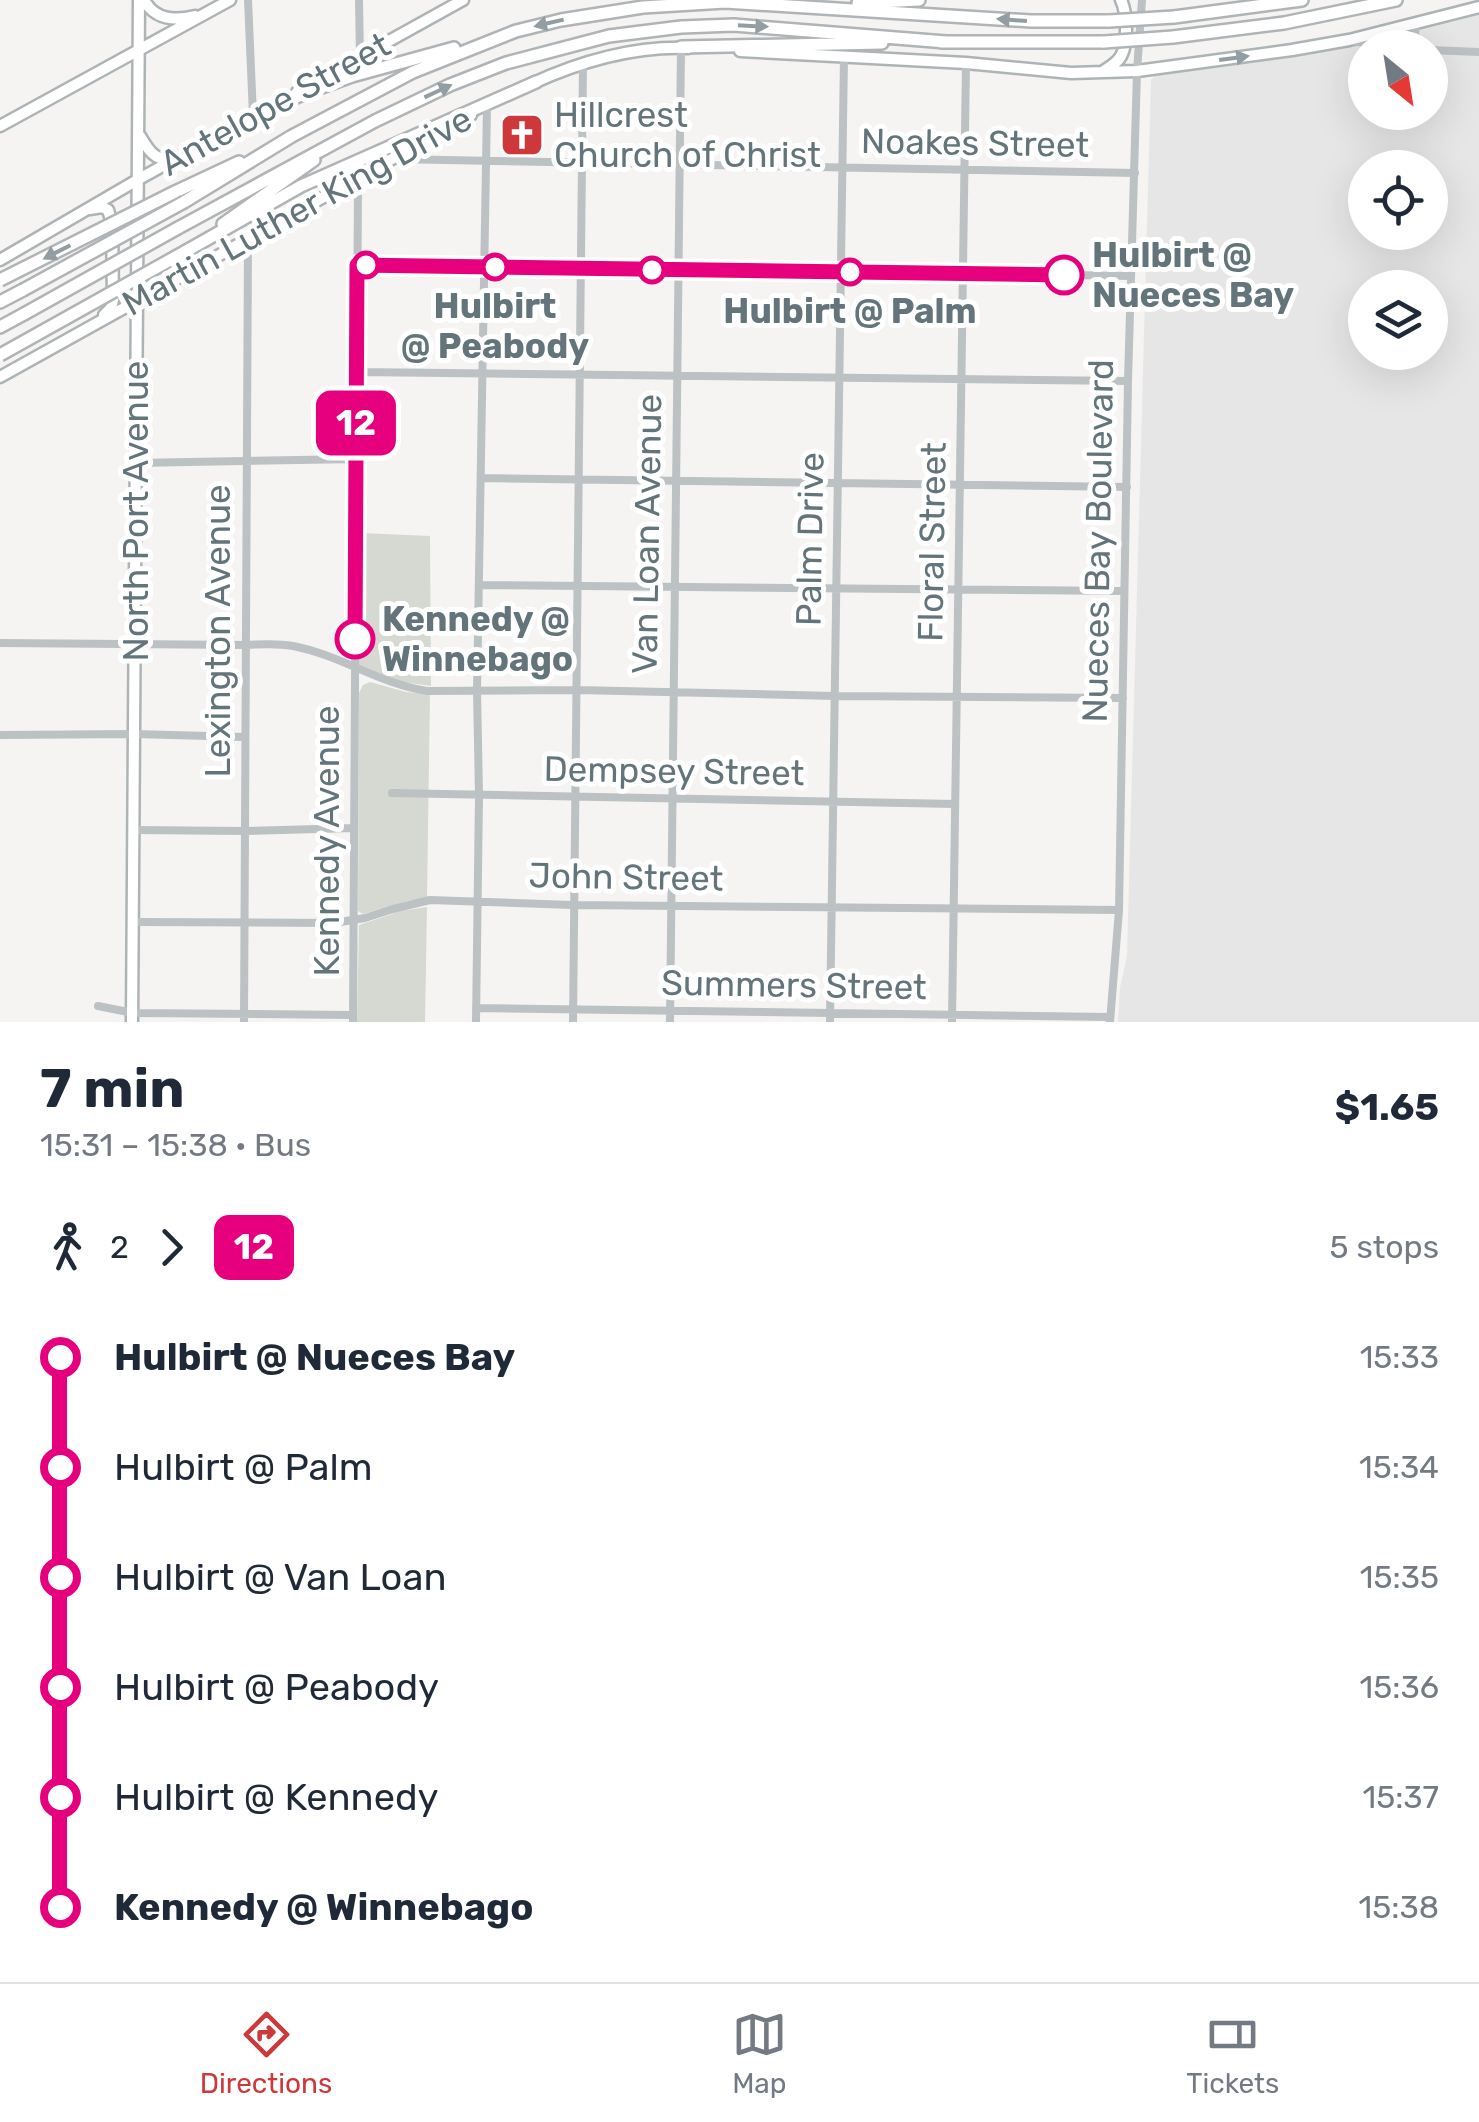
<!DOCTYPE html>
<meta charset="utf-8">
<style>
:root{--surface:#fff;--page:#f6f6f7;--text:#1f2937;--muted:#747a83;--line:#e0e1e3;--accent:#cd393b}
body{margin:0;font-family:Rubik,sans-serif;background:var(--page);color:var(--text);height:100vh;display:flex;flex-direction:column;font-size:38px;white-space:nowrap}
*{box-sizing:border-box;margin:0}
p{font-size:32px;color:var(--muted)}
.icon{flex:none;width:55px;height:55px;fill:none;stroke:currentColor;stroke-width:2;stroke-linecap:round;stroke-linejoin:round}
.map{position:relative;height:1022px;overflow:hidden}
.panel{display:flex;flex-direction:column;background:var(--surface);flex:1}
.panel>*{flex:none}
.badge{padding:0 20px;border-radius:15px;font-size:35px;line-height:65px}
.needle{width:65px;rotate:150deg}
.controls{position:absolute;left:1348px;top:30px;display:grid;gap:20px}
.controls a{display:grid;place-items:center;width:100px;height:100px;border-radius:50%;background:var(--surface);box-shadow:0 10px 40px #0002;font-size:50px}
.map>.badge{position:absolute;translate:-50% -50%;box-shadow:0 0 0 5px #fff}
.legs{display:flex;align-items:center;gap:15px;height:110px;padding:0 40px;font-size:32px}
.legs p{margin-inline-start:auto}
.overview{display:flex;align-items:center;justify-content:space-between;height:170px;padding:0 40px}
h1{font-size:55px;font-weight:700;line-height:75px}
ul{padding:0 40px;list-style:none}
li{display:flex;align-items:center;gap:35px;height:110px;font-size:38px}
li i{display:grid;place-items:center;width:15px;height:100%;margin:0 12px;background:currentColor}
li i::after{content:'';width:25px;height:25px;margin:-12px;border:8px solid;border-radius:50%;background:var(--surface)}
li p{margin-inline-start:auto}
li:first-child i{background:linear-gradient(#0000 50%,currentColor 0)}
li:last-child i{background:linear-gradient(currentColor 50%,#0000 0)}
.menu{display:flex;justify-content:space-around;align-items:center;height:140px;border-top:2px solid var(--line);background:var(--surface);font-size:28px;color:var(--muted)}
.menu a{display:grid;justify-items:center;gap:5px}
.menu .on{color:var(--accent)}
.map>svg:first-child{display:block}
.built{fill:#e5e6e5;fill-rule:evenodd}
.green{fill:#d6d9d1}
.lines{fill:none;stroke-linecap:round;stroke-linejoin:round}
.major-casing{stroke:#aeb4b5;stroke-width:15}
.highway-casing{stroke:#b0b4b6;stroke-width:16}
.minor{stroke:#bcc1c3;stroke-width:8}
.major{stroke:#fff;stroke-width:10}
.highway{stroke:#fff;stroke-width:11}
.highway-bridge-casing{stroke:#b0b4b6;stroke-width:16;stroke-linecap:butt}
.highway-bridge{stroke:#fff;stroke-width:11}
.oneway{fill:#929ea2}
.line-1-casing{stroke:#fff;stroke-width:22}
.line-1{stroke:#e6007e;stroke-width:15}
.stop-1-dot{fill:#fff;stroke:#e6007e;stroke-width:5}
.labels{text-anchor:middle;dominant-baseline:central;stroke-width:10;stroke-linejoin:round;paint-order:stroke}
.street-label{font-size:35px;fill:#63757a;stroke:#fff}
.poi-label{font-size:35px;fill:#63757a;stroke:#fff;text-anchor:start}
.stop-label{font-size:35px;font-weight:bold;fill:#63757a;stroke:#fff;text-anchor:start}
</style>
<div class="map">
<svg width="1479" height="1022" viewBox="0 0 1479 1022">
<rect width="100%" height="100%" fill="#f5f4f2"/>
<!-- built -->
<path class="built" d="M1479,13V1022H1118L1120,988L1127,956L1151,80L1156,74L1337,50ZM1365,48H1430V112H1365ZM1365,168H1430V232H1365ZM1365,288H1430V352H1365Z"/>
<!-- green -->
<path class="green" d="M360,533L430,536L431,686L395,681L359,665Z
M370,682L406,692L430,694L427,898L408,901L363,914L358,911L359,693L363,685Z
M427,907L425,1022H357L359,925L401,911Z"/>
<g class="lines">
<defs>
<path id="major" d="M144,0C155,20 174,21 195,16
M740,51L966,63L1071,73L1137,71L1292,50L1349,40L1479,7
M1102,72C1110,67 1119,62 1122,54C1128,41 1127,12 1121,0
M531,84C579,62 635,46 688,48
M297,92L463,0
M0,126L230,0
M140,136C148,149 154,161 171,159
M90,209L102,207L108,210L112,223L113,300L111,308L104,315
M0,260L139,179L256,114
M0,377L471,115
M132,1022L139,0"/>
<path id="highway" d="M858,3L919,0
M1174,17L1302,0
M1173,37L1284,23L1396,0
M941,42H1104
M681,47L882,43
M253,116L308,92L352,76L454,48
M175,192L239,162
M184,202L292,136L413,72L516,31L561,20L643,7L725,2L1031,21H1109
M223,224L314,160
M178,228L375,121L450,85L506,63L609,36L681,27L734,25L946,42
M188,250L301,186L536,82
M0,302L23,290
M0,327L24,314"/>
</defs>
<!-- major casing -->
<use href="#major" class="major-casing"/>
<!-- highway casing -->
<use href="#highway" class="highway-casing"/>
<!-- minor -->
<path class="minor" d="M248,0L253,115
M359,0L360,57
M1416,25L1415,34L1421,48
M1353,41L1395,48
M1430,50L1479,52
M393,159L1135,173
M357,265L1131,276
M357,372L1128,381
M136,463L356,459
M481,478L1127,487
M479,585L1124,591
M0,643L246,645C261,644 277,643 293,646C340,655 380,684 427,691L577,690L835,696L1123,698
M0,735L134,734L245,737
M392,793L955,804
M134,830L245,831L354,828
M134,922L334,923L365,918L393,909L430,900L572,905L1119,910
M98,1006L133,1013L353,1015
M476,1008L1110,1017
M244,1022L248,240
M353,1022L358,179
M476,1022L479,796L477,690L487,106
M573,1022L583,63
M670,1022L681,47
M830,1022L844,56
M952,1022L966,63
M1110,1022L1119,910L1128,381L1137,71L1142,0"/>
<!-- major -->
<use href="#major" class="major"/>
<!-- highway -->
<use href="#highway" class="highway"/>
<defs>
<path id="highway-bridge" d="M1109,21L1174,17
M1104,42L1173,37
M0,280L175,192
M23,290L184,202
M24,314L178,228
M0,355L188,250"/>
</defs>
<!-- highway-bridge casing -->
<use href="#highway-bridge" class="highway-bridge-casing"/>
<!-- highway-bridge -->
<use href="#highway-bridge" class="highway-bridge"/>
</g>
<!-- one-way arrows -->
<defs><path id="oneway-solid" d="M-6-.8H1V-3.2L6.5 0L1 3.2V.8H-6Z" transform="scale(2.5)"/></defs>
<g class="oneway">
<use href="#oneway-solid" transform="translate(1012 20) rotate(-176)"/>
<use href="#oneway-solid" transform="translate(549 23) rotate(167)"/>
<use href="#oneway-solid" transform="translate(753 26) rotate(3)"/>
<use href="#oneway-solid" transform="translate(1234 58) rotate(-8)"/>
<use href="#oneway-solid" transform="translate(438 91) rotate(-25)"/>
<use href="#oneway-solid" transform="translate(57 252) rotate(153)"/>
</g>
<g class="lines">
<defs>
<path id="line-1" d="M355,639L357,265L1064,275"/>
</defs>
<!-- line-1 casing -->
<use href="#line-1" class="line-1-casing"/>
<!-- line-1 -->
<use href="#line-1" class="line-1"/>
</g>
<!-- icons -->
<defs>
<symbol id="church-square" viewBox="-11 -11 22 22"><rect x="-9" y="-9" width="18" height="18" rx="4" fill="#cd393b" stroke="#fff"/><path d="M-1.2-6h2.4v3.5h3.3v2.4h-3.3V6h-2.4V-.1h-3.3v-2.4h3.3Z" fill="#fff"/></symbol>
</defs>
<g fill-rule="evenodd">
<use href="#church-square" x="497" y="110" width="50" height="50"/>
</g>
<!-- markers -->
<g class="stop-1-dot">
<circle cx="366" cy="265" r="12"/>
<circle cx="495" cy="267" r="12"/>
<circle cx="652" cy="270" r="12"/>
<circle cx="850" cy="272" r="12"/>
<circle cx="1064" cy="275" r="18"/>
<circle cx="355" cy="639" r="18"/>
</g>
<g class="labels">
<!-- street labels -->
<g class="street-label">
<text transform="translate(275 104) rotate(-29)">Antelope Street</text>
<text transform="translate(975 143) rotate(1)">Noakes Street</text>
<text transform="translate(297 211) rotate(-29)">Martin Luther King Drive</text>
<text transform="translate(136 511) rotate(-90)">North Port Avenue</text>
<text transform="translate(647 534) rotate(-89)">Van Loan Avenue</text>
<text transform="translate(810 539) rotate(-89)">Palm Drive</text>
<text transform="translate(1098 541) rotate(-89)">Nueces Bay Boulevard</text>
<text transform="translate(932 542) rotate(-89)">Floral Street</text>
<text transform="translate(218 631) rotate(-90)">Lexington Avenue</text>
<text transform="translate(674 771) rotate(1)">Dempsey Street</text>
<text transform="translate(327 841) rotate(-90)">Kennedy Avenue</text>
<text transform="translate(626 877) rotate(1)">John Street</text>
<text transform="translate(794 985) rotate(1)">Summers Street</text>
</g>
<!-- poi labels -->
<g class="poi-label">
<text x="554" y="115">Hillcrest<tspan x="554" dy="40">Church of Christ</tspan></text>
</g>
<!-- stop labels -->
<g class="stop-label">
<text x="1092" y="255">Hulbirt @<tspan x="1092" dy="40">Nueces Bay</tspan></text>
<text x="495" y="306" text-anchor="middle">Hulbirt<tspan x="495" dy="40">@ Peabody</tspan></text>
<text x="850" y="311" text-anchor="middle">Hulbirt @ Palm</text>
<text x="382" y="619">Kennedy @<tspan x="382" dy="40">Winnebago</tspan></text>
</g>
</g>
</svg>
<div class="controls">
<a><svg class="needle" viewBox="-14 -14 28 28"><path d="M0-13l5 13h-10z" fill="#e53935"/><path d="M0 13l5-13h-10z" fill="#747a83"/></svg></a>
<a><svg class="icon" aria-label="locate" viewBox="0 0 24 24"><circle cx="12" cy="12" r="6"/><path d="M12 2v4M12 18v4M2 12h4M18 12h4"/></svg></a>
<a><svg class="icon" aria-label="layers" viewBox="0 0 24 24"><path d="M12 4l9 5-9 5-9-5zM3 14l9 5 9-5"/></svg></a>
</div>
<b class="badge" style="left:356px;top:423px;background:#e6007e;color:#fff">12</b>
</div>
<section class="panel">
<div class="overview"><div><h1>7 min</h1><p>15:31 – 15:38 · Bus</p></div><b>$1.65</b></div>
<div class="legs"><svg class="icon" aria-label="walk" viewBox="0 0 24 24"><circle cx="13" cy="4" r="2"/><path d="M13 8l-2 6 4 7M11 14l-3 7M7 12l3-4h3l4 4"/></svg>2<svg class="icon" aria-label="forward" viewBox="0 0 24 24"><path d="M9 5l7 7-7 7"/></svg><b class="badge" style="background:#e6007e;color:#fff">12</b><p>5 stops</p></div>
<ul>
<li><i style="color:#e6007e"></i><b>Hulbirt @ Nueces Bay</b><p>15:33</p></li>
<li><i style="color:#e6007e"></i><span>Hulbirt @ Palm</span><p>15:34</p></li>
<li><i style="color:#e6007e"></i><span>Hulbirt @ Van Loan</span><p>15:35</p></li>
<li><i style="color:#e6007e"></i><span>Hulbirt @ Peabody</span><p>15:36</p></li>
<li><i style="color:#e6007e"></i><span>Hulbirt @ Kennedy</span><p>15:37</p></li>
<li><i style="color:#e6007e"></i><b>Kennedy @ Winnebago</b><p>15:38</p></li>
</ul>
</section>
<nav class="menu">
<a class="on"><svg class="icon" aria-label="directions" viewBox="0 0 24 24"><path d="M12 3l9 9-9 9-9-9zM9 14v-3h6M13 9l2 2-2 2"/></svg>Directions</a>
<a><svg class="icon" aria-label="map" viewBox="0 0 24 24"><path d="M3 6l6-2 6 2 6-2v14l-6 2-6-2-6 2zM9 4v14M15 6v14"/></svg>Map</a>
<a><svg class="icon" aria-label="tickets" viewBox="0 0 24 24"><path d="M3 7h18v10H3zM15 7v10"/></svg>Tickets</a>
</nav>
